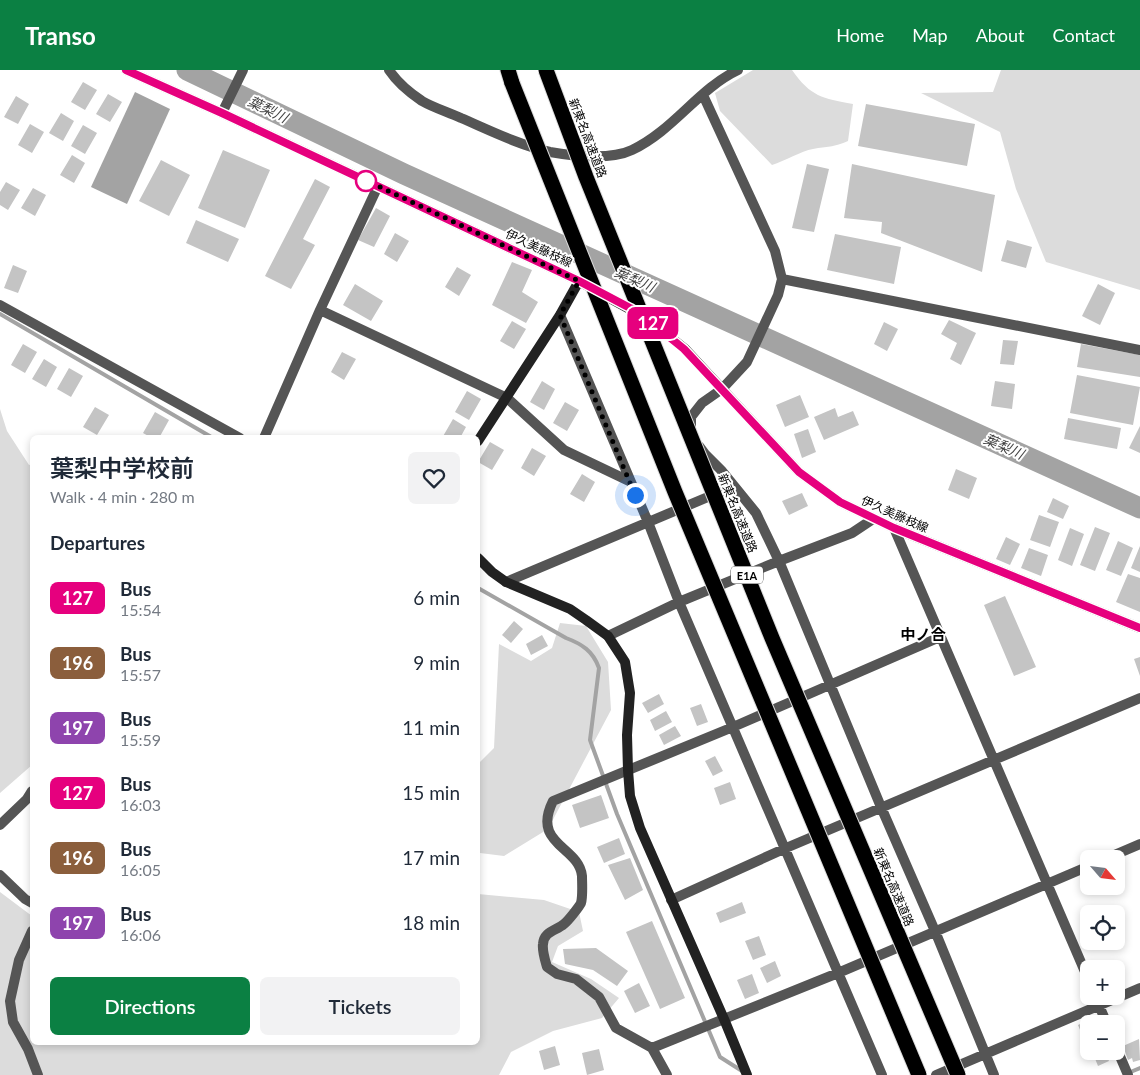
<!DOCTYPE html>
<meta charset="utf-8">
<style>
:root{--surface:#fff;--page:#f2f2f3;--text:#1f2937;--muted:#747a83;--accent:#0b8043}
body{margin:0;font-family:Lato,"Noto Sans JP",sans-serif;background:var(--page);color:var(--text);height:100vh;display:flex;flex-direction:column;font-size:19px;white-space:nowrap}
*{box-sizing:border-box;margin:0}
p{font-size:16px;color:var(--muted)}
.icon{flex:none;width:28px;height:28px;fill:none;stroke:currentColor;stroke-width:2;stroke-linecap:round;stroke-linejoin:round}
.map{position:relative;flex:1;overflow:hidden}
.drawer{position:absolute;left:30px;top:365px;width:450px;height:610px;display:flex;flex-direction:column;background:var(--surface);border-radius:8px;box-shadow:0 2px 8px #0003}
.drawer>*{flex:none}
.badge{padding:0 10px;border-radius:8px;font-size:18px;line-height:32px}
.needle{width:32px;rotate:118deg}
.tools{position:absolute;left:1080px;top:780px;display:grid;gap:10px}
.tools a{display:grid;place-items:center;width:45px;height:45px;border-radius:8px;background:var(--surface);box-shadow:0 2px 8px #0003;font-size:25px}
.you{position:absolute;width:25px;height:25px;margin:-12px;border:4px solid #fff;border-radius:50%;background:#1a73e8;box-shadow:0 0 0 8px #1a73e833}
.map>.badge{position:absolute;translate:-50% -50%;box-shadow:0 0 0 2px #fff}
h2{padding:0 20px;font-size:19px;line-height:45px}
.round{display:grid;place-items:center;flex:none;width:52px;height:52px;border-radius:8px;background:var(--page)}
.summary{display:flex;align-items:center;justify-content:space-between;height:85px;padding:0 20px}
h1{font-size:24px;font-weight:600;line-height:38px}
.primary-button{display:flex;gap:10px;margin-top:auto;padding:10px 20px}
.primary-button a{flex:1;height:58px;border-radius:8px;background:var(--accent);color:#fff;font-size:20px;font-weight:600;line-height:58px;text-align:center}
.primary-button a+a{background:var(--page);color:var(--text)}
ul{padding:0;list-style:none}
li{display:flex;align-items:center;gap:15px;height:65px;padding:0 20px}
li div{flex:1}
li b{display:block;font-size:19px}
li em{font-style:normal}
li .badge{min-width:55px;font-weight:700;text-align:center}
header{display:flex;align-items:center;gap:30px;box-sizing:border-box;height:70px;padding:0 25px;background:var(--accent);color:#fff}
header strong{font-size:24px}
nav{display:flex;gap:28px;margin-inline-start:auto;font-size:18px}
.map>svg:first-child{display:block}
.green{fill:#dcdcdc}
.water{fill:#a3a3a3}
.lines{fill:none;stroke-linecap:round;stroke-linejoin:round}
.stream{stroke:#a3a3a3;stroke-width:4}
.river{stroke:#a3a3a3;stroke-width:21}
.building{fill:#c4c4c4}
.highway-casing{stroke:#dbdbdb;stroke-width:17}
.street{stroke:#555;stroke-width:10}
.secondary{stroke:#222;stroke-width:10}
.highway{stroke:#000;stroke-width:15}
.highway-bridge-casing{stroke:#dbdbdb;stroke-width:17;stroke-linecap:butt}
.highway-bridge{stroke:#000;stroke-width:15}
.line-casing{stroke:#fff;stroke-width:11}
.line{stroke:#e6007e;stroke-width:8}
.walk{stroke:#000;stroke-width:5;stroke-dasharray:0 9}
.stop-dot{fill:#fff;stroke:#e6007e;stroke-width:2.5}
.labels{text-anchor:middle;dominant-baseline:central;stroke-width:4;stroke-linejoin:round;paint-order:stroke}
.shield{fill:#fff;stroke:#4c4c4c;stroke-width:1}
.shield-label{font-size:11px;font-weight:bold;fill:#000}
.street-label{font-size:12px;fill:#000;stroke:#fff}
.water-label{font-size:14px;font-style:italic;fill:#444;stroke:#fff}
.quarter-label{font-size:15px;font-weight:bold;fill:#000;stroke:#fff}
</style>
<header>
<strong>Transo</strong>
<nav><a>Home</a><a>Map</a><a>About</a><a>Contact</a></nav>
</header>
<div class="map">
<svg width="1140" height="1005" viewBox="0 0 1140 1005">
<rect width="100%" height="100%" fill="#fff"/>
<!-- green -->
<path class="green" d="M753,0H792C811,27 822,28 853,34L848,71C832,78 828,76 813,79C801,81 785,91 772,95L720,41L715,23Z
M1001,0H1140V220L1046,192L1016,119L1000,62L921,23L993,22Z
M0,339L7,361L29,395L32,394V695L0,723Z
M560,553L586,556L608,592L611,640L548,759L504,786L480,783L478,781V694L494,678L499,574L531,591L552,578Z
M0,822L32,846V972H478V824L544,830L579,842L583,861L558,876L552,892L591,909L619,928L602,948L553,961L511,982L499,1005H0Z"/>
<!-- water -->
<path class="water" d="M135,22L170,39L127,134L91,117Z"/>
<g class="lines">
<!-- stream -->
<path class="stream" d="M0,244L213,368
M478,518L566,568C582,574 593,581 599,598L590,670L617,744L720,987L742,1001
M1128,1003L1140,998"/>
<!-- river -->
<path class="river" d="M187,0L404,104L1140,438"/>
</g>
<!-- building -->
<path class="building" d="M83,12L97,20L85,40L71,32Z
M108,24L122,32L110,52L96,44Z
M16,26L29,34L18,54L4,47Z
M866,34L975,54L967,96L858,76Z
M61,43L74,51L63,71L49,63Z
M30,54L44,62L32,83L18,75Z
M83,55L97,63L85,84L71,76Z
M223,80L270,100L245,158L198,138Z
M72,85L85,93L74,113L60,105Z
M161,90L190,105L169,146L139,131Z
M807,94L829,99L814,162L792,158Z
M852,94L995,125L982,202L881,163L882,152L844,148Z
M315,109L330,117L303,169L315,175L291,219L265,206Z
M6,112L20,120L8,140L0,135V122Z
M33,118L46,125L35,146L21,138Z
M376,138L390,146L374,177L358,170Z
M196,150L239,169L228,192L186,173Z
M395,163L409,171L397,192L384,184Z
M835,164L901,177L894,214L827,200Z
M1007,170L1032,177L1026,198L1001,191Z
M512,192L532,200L522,222L538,232L526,253L492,235Z
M13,195L27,201L18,223L4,218Z
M457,197L471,205L459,226L445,217Z
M355,214L383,231L371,251L343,235Z
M1098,214L1115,223L1100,255L1082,246Z
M949,250L976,263L961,295L950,289L957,273L941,264Z
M512,251L526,259L514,279L500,271Z
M884,252L898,259L887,281L874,274Z
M1003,270L1018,271L1014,295L1000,294Z
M23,274L37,282L25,303L11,295Z
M1081,274L1140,285V307L1077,297Z
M342,282L356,289L344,310L331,302Z
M44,289L57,297L46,317L32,309Z
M69,298L83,306L71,327L57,319Z
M1077,305L1140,317L1133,355L1070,343Z
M542,311L555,319L544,340L530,332Z
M995,311L1015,314L1012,339L991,336Z
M467,321L481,329L469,350L455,342Z
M800,325L809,347L785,357L776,335Z
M565,332L579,340L567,361L553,353Z
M95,337L109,345L97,365L83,357Z
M835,338L838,347L853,341L859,355L824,370L814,347Z
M155,342L169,350L159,368H152L143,363Z
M1068,348L1121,358L1117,379L1064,369Z
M453,349L466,357L460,368H442Z
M1140,356V383L1129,378Z
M808,359L816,382L802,388L794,364Z
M490,372L504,380L492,400L478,392Z
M532,378L546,386L534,406L521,398Z
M956,399L977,408L969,429L948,420Z
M582,404L595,412L584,432L570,424Z
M802,423L808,436L789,445L782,431Z
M1053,428L1069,436L1063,449L1047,442Z
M1039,445L1059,452L1050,477L1030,470Z
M1095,457L1110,463L1095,501L1080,495Z
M1070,458L1084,464L1072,496L1058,490Z
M1006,467L1020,474L1010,495L996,489Z
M1118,471L1133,478L1121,506L1106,500Z
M1140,476V502L1131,498Z
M1029,478L1048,485L1041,506L1021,498Z
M1128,504L1140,508V542L1116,532Z
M1005,526L1036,597L1014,606L984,535Z
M514,551L523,559L511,573L502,565Z
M542,565L548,576L531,585L526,574Z
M1140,587V606L1134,589Z
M659,624L664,634L648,643L642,633Z
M701,634L708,652L697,656L690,638Z
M666,641L672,652L655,661L650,650Z
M675,656L681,666L664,675L659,665Z
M715,686L723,701L713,706L705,691Z
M730,712L736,729L720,735L714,718Z
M601,725L609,748L580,758L572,735Z
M619,768L625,784L604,793L597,777Z
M630,788L643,820L625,830L608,795Z
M742,832L746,843L720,853L716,843Z
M652,851L685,928L660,939L626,862Z
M759,866L766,885L753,890L745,871Z
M596,878L628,901L617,916L593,900L565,894L563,879Z
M775,891L781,906L767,913L760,898Z
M752,904L759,923L745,929L737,910Z
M639,913L650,936L635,943L624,921Z
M1089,950L1090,954H1089V971L1085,972L1078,955Z
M1139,969L1140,990L1133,992L1132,988L1128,990L1123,976Z
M555,976L560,995L544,1000L539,981Z
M599,979L604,1000L587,1005L582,983Z
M1092,981H1103L1104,985L1106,984L1109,991L1098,996Z"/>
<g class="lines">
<defs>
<path id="highway" d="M508,0L512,13"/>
</defs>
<!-- highway casing -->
<use href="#highway" class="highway-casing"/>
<!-- street -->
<path class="street" d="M389,0C397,12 410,23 422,31C434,38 448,42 461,48C489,60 519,75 550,82C573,86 611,90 632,80C674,60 698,19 738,0
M222,43L243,0
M782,209L1140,280
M0,235L240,368
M320,240L507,328L564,380L629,411
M560,245L648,452L679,532L882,1005
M691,360V347L702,333L722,319L747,292L778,225L782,209L775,181L703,25
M264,368L320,240L378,116
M699,376L705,384L721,400L756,443L779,491L881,737L935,861L994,1005
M894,458L1089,911
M506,512L734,416
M608,566L679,532L779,491L852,463L873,449
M0,755L27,729L32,721
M1105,789L1140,774
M0,805L25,829L32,833
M671,830L786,778L1140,628
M32,861L19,890L10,931L13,952L28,979L38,1005
M1095,926L1107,954
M1116,977L1128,1005
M652,978L838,903L1089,796
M667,1005L652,978L616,958L599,927L576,909L557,904L547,897C545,890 542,881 543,874C544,861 556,861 564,854C568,851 579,837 581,833C583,826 582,813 582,806C579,776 531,775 553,731L733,657L940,567
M936,1005L1140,918"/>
<!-- secondary -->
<path class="secondary" d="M126,0L222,43L579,211L646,248L685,279L799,402L840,432L894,458L1140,558
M478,371L560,245L579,211
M478,488L492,502L506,512L570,539L586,550L608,566L625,592L630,623L627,665L628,700L630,726L640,758L724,949L747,1005"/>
<!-- highway -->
<use href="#highway" class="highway"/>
<defs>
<path id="highway-bridge" d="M546,0L586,107L772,568L958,1005
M512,13L675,422L919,1005"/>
</defs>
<!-- highway-bridge casing -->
<use href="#highway-bridge" class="highway-bridge-casing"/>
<!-- highway-bridge -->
<use href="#highway-bridge" class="highway-bridge"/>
</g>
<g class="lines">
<defs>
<path id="line" d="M126,0L222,43L579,211L630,238L646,248L684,279L799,402L840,432L894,458L1140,558"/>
</defs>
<!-- line casing -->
<use href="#line" class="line-casing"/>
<!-- line -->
<use href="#line" class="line"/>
<!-- walk -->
<path class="walk" d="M366,111L361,108L579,211L560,245L635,425"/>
</g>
<!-- markers -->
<circle class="stop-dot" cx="366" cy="111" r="10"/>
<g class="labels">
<!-- shield labels -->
<rect class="shield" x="731" y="496.5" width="32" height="17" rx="4"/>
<g class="shield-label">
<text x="747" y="505">E1A</text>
</g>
<!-- street labels -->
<g class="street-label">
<text transform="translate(588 68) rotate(69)">新東名高速道路</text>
<text transform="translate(539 178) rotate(25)">伊久美藤枝線</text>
<text transform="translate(738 443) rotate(68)">新東名高速道路</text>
<text transform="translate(895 444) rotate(24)">伊久美藤枝線</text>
<text transform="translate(894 817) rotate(67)">新東名高速道路</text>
</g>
<!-- water labels -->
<g class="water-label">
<text transform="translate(268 39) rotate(26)">葉梨川</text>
<text transform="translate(635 209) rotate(24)">葉梨川</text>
<text transform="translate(1004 376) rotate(24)">葉梨川</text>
</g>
<!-- quarter labels -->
<g class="quarter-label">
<text x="923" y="564">中ノ合</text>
</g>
</g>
</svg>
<div class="tools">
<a><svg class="needle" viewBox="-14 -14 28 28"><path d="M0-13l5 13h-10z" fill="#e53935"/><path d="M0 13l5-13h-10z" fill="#747a83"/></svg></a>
<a><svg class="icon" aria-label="locate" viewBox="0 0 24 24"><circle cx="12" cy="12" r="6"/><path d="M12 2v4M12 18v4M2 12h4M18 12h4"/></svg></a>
<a>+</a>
<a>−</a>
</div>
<div class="you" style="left:635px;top:425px"></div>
<b class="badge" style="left:653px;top:253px;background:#e6007e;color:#fff">127</b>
<section class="drawer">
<div class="summary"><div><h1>葉梨中学校前</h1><p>Walk · 4 min · 280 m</p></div><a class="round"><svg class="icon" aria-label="heart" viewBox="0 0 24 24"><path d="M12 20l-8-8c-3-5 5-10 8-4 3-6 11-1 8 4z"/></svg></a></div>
<h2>Departures</h2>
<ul>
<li><span class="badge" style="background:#e6007e;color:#fff">127</span><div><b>Bus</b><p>15:54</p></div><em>6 min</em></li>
<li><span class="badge" style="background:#8b5e3c;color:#fff">196</span><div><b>Bus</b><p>15:57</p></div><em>9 min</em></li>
<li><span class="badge" style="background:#8e44ad;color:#fff">197</span><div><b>Bus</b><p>15:59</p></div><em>11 min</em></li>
<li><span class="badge" style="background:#e6007e;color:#fff">127</span><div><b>Bus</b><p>16:03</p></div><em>15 min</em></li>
<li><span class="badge" style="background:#8b5e3c;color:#fff">196</span><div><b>Bus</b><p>16:05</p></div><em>17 min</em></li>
<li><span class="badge" style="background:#8e44ad;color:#fff">197</span><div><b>Bus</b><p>16:06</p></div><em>18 min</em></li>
</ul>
<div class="primary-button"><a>Directions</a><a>Tickets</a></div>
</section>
</div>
